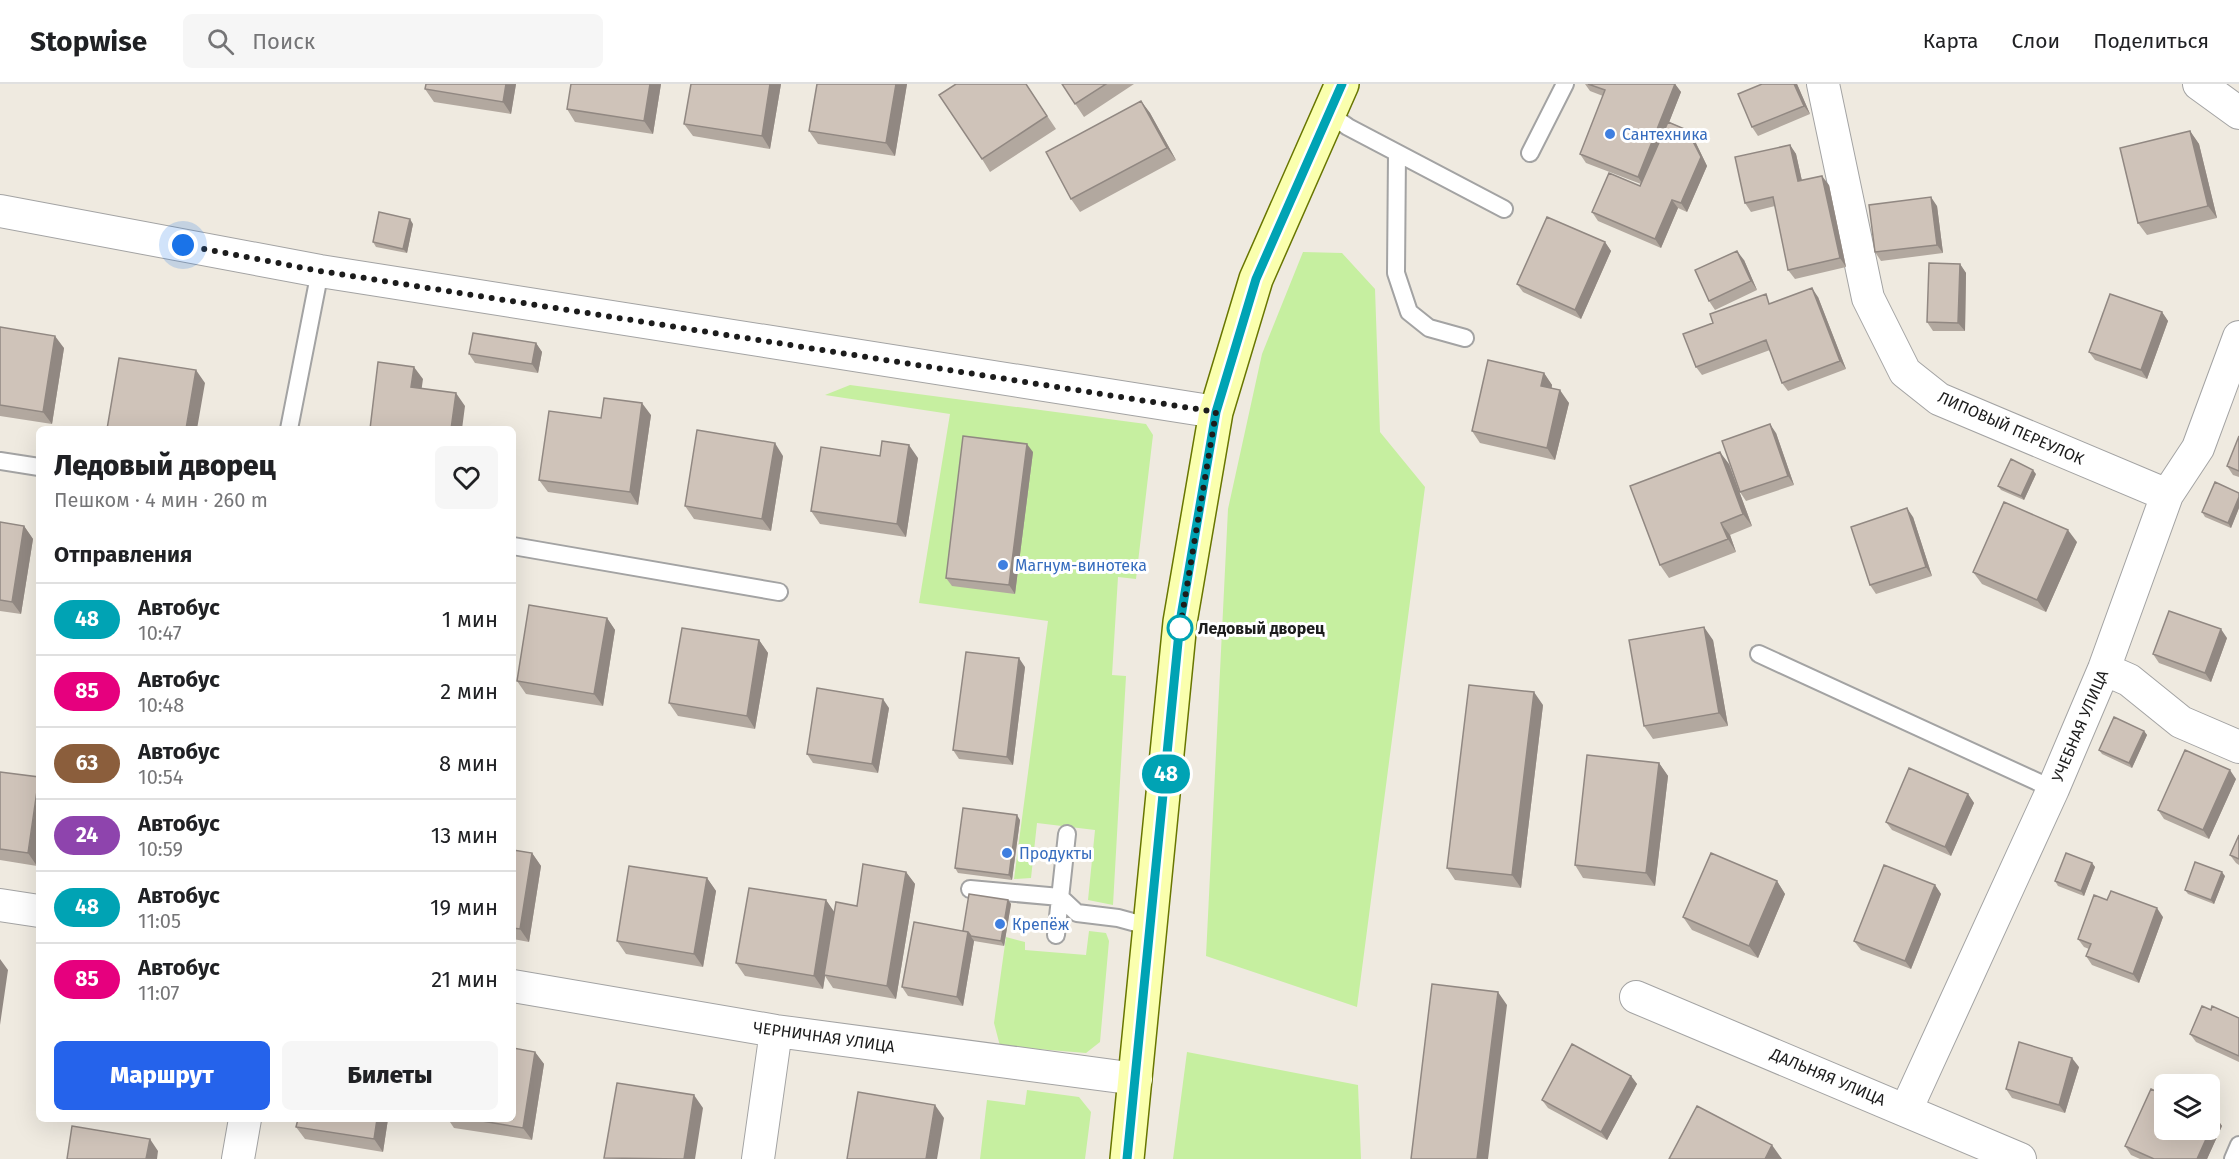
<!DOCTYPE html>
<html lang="ru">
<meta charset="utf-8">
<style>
:root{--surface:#fff;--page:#f6f6f6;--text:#202124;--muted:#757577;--line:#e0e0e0;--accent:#2563eb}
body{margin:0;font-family:"Fira Sans",sans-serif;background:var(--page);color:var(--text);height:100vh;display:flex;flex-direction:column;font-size:22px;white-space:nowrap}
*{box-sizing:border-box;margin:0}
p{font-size:20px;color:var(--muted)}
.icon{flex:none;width:33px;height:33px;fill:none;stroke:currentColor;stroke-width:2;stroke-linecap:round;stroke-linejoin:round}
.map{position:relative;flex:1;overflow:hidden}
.panel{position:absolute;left:36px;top:342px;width:480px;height:696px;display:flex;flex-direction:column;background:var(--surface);border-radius:9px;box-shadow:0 6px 24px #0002}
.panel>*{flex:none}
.badge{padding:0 12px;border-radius:20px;font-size:21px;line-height:39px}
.fabs{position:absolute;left:2154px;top:990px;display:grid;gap:12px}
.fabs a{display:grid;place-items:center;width:66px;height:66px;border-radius:9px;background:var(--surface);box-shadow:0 6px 24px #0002;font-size:30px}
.you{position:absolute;width:30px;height:30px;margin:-15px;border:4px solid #fff;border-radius:50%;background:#1a73e8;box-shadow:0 0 0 9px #1a73e833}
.map>.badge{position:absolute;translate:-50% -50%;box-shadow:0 0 0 3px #fff}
h2{padding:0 18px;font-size:22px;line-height:54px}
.round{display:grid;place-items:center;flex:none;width:63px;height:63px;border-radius:9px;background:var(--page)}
.head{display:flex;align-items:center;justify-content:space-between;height:102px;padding:0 18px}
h1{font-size:28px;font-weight:800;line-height:45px}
.cta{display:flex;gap:12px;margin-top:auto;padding:12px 18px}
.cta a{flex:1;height:69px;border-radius:9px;background:var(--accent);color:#fff;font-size:24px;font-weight:800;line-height:69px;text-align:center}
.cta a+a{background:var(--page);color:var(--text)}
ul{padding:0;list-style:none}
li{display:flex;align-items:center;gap:18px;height:72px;padding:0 18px;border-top:2px solid var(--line)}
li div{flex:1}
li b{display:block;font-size:22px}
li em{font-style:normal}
li .badge{min-width:66px;font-weight:700;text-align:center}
header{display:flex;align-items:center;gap:36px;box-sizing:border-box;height:84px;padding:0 30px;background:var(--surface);border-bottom:2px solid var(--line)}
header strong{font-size:28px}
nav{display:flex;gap:33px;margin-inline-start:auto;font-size:21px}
.search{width:420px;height:54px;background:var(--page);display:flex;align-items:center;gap:15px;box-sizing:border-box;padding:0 21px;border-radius:9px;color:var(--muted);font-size:22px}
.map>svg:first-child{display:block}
.grass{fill:#c6efa0}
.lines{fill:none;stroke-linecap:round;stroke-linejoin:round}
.lane-casing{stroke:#a3a3a3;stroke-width:20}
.street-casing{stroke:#a3a3a3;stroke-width:34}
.secondary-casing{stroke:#687600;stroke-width:36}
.lane{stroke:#fff;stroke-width:16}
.street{stroke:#fff;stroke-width:32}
.secondary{stroke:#faffae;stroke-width:33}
.wall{fill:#b2a89f}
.shaded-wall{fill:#918882}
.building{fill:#cfc3b9;stroke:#918882;stroke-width:1.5}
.line-casing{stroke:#fff;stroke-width:14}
.line{stroke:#00a3b4;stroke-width:9}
.walk{stroke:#1c1c1c;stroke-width:6;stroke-dasharray:0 10.8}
.shop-dot{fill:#3f7fe0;stroke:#fff;stroke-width:2}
.stop-dot{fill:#fff;stroke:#00a3b4;stroke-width:3}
.labels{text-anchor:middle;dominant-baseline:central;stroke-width:6;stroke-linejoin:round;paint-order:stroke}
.shop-label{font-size:16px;fill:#366cbe;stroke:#fff;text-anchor:start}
.street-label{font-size:16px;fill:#1c1c1c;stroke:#fff}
.stop-label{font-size:16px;font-weight:bold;fill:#1c1c1c;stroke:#fff;text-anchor:start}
</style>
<header>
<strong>Stopwise</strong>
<div class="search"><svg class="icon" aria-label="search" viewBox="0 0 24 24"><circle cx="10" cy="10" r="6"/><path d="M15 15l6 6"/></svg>Поиск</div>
<nav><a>Карта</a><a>Слои</a><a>Поделиться</a></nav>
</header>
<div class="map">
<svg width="2239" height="1075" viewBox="0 0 2239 1075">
<rect width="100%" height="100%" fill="#efeae0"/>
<!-- grass -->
<path class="grass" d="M1303,168L1342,169L1375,205L1380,348L1425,403L1357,923L1206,872L1228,425L1262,270Z
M850,301L1146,340L1153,351L1136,495L1118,493L1112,591L1126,592L1113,821L1088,816L1095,746L1037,739L1031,794L1014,795L1048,537L919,519L950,330L825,311Z
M1089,847L1106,849L1109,857L1100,958L1086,969L1000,962L994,939L1006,853L1025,858V866L1086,871Z
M1187,968L1358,1001L1361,1075H1173Z
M1027,1006L1079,1013L1091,1028L1085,1075H980L987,1016L1025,1021Z"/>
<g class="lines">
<defs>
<path id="lane" d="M1328,29L1348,43L1504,125
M1397,69L1396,189L1409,228L1429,244L1465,254
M1530,69L1565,0
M289,345L320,187
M0,377L39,383
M513,462L779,508
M1759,570L2053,705
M970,805L1060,813L1077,829L1118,834L1151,843
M1056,851L1067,750
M2233,1075L2239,1061"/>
<path id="street" d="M1823,0L1868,214L1905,288L1939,315L2167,411
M2199,0L2239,29
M0,127L320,187L1216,328
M2104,585L2129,596L2181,638L2239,663
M0,821L39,827
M513,902L776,947L1136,995
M1636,913L2020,1075
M1906,1026L2053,705L2104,585L2167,411L2198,364L2239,253
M238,1075L245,1035
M758,1075L776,947"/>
<path id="secondary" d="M1127,1075L1180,538L1216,328L1256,195L1342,0"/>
</defs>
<!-- lane casing -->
<use href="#lane" class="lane-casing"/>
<!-- street casing -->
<use href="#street" class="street-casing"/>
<!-- secondary casing -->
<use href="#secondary" class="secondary-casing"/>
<!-- lane -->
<use href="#lane" class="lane"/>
<!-- street -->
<use href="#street" class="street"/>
<!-- secondary -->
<use href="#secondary" class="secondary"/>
</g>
<!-- wall -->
<path class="wall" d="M516,0L511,30L434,18L425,5Z
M661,0L653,50L575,38L567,25Z
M781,0L770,65L693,52L684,40Z
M817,0H907L895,72L818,60L809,47Z
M1026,0L1056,45L990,88L982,75Z
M1062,0H1134L1084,33Z
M1585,0H1675L1681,8L1669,38L1687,46L1694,55L1707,82L1687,128L1678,124L1661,164L1598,137L1592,128L1640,102L1641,100L1586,79L1580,70L1603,12L1590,7Z
M1797,0L1810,30L1758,52L1752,43Z
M1141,17L1150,29L1176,76L1080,128L1071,115Z
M2190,47L2199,60L2217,134L2147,151L2138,139Z
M1790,61L1796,70L1802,97L1829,101L1846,183L1795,195L1788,186L1775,122L1751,128L1745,119Z
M1937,122L1943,169L1881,177L1875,168Z
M413,140L407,169L376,163L373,158Z
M1605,158L1611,167L1581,235L1523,208L1517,200Z
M1744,176L1757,206L1715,226L1709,217Z
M1960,180L1966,189L1965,247H1933L1927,238Z
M1818,213L1846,285L1788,307L1782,299L1770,266L1702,291L1696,283L1772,219Z
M2162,228L2168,237L2147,295L2095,276L2089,268Z
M0,243L64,264L52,340L0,332Z
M536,259L542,268L538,289L475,279L469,270Z
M1544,289L1552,301V304L1569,319L1555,376L1480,359L1472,347Z
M651,331L638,421L548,408L539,396L601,334Z
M1776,349L1794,401L1746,417L1740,408Z
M2239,352V393L2233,391L2227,382Z
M1033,368L1015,510L952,502L946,494Z
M783,372L771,447L694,435L685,422Z
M880,372L918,374L906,453L820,440L811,427Z
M1729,380L1752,442L1730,451L1736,468L1669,494L1660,481Z
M2036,390L2024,416L2001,406L1998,402Z
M2239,409V424L2231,444L2205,433L2202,428Z
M1913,433L1932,492L1876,510L1870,501Z
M0,438L24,442L33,455L21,530L0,527Z
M2077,458L2046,528L1982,500L1973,488Z
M607,534L615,546L603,622L526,610L517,597Z
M2227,554L2211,598L2159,579L2153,570Z
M759,556L768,569L755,645L678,632L669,619Z
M1713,556L1728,642L1653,655L1644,642Z
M1025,583L1013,681L959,675L953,666Z
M1543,621L1521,804L1455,796L1447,784Z
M889,624L878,689L813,679L807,670Z
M2144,647L2147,651L2132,684L2102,670L2099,666Z
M1659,679L1668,692L1655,802L1583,794L1575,781Z
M0,688L37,782L0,776Z
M2236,695L2209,755L2164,735L2158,726Z
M1968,710L1974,719L1951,772L1892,746L1886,738Z
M1020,736L1012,796L958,789L955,784Z
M2239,751V781L2236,779L2230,771Z
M513,766L532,769L541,782L529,858L513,855Z
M2092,779L2095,783L2084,812L2058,802L2055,797Z
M906,788L915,800L896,915L833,904L825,892L823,905L745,892L736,879L826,816L834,828L857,822Z
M2225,792L2214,820L2188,810L2185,806Z
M707,794L716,807L703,883L626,870L617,857Z
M1777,797L1785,810L1758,874L1692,846L1683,833Z
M1935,801L1941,810L1911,885L1861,866L1854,857Z
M1008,816L1011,820L1004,862L974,857L963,922L908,912L902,903Z
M2163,833L2139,899L2092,881L2086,872L2089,865L2084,863L2078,855Z
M2211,926L2239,934V978L2196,958L2190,950Z
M535,968L544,980L532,1056L454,1044L448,1035H513Z
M2079,983L2065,1029L2012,1014L2006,1005Z
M1631,992L1637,1000L1607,1056L1548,1024L1542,1016Z
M2216,1033L2222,1042L2207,1075H2140L2131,1071L2125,1062Z
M388,1035L383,1068L305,1055L296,1043Z"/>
<!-- shaded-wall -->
<path class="shaded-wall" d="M506,0H516L511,30L503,18Z
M650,0H661L653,50L644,37Z
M770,0H781L770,65L762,52Z
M896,0H907L895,72L886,59Z
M1675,0L1681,8L1644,102L1638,93Z
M1794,0H1797L1810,30L1804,22Z
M1141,17L1150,29L1176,76L1167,64Z
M1687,46L1694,55L1707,82L1687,128L1681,119Z
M2190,47L2199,60L2217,134L2208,122Z
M1790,61L1796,70L1804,106L1798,97Z
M1822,92L1829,101L1846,183L1840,174Z
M1931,113L1937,122L1943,169L1937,161Z
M1672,116L1678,124L1661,164L1655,155Z
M410,135L413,140L407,169L403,165Z
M1605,158L1611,167L1581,235L1575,226Z
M1737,167L1744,176L1757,206L1751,197Z
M1960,180L1966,189L1965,247L1958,239Z
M1812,204L1818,213L1846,285L1840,277Z
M2162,228L2168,237L2147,295L2141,286Z
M55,252L64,264L52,340L43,328Z
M536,259L542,268L538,289L532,280Z
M414,283L423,295L420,316L411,303Z
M196,286L205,299L197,345H186Z
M1544,289L1552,301L1549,314L1541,302Z
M1560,306L1569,319L1555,376L1547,364Z
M456,309L465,322L462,345H451Z
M642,319L651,331L638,421L630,408Z
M1770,340L1776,349L1794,401L1788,392Z
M775,359L783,372L771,447L762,435Z
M1027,360L1033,368L1015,510L1009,501Z
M909,361L918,374L906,453L897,440Z
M1720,368L1729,380L1752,442L1743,430Z
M2033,386L2036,390L2024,416L2021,412Z
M2239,413V424L2231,444L2228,439Z
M1907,424L1913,433L1932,492L1926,483Z
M1721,439L1730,451L1736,468L1728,455Z
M24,442L33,455L21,530L12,518Z
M2068,446L2077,458L2046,528L2037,516Z
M607,534L615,546L603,622L594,610Z
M1704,543L1713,556L1728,642L1719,629Z
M2221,545L2227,554L2211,598L2205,589Z
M759,556L768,569L755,645L747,632Z
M1019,574L1025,583L1013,681L1007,673Z
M1534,608L1543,621L1521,804L1512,791Z
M883,615L889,624L878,689L872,680Z
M2144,647L2147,651L2132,684L2129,679Z
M1659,679L1668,692L1655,802L1646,789Z
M2230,686L2236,695L2209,755L2203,746Z
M39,695V767L37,782L28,769Z
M1968,710L1974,719L1951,772L1945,763Z
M1017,731L1020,736L1012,796L1009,791Z
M532,769L541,782L529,858L520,845Z
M2092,779L2095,783L2084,812L2081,807Z
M906,788L915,800L896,915L887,902Z
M2222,788L2225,792L2214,820L2211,816Z
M707,794L716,807L703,883L694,870Z
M1777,797L1785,810L1758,874L1749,862Z
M1935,801L1941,810L1911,885L1905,877Z
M826,816L835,829L823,905L814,892Z
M1008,816L1011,820L1004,862L1001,857Z
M2157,824L2163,833L2139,899L2133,890Z
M968,848L974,857L963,922L957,913Z
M0,875L8,886L0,941Z
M1498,908L1507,921L1488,1075H1477Z
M535,968L544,980L532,1056L523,1044Z
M2072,974L2079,983L2065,1029L2059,1021Z
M1631,992L1637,1000L1607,1056L1601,1048Z
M694,1011L703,1024L695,1075H684Z
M935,1021L944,1034L937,1075H926Z
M2216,1033L2222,1042L2207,1075H2197Z
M377,1035H388L383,1068L374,1055Z
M150,1055L158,1067L157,1075H146Z
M1772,1061L1782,1075H1765Z"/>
<!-- building -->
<path class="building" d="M426,0H506L503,18L425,5Z
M571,0H650L644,37L567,25Z
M691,0H770L762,52L684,40Z
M817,0H896L886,59L809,47Z
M956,0H1026L1047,32L982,75L939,11Z
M1062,0H1106L1075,20Z
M1588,0H1675L1638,93L1580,70L1605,6Z
M1762,0H1794L1804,22L1752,43L1738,10Z
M1141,17L1167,64L1071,115L1046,68Z
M1668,38L1687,46L1701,73L1681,119L1672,116L1655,155L1592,128L1609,89L1640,102Z
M2190,47L2208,122L2138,139L2120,64Z
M1790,61L1798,97L1822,92L1840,174L1788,186L1773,113L1745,119L1735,73Z
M1931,113L1937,161L1875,168L1869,121Z
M379,128L410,135L403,165L373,158Z
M1547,133L1605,158L1575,226L1517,200Z
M1737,167L1751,197L1709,217L1695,186Z
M1929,179L1960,180L1958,239L1927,238Z
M1812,204L1840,277L1782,299L1766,256L1696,283L1683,250L1713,239L1710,230L1766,210L1769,220Z
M2110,210L2162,228L2141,286L2089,268Z
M0,243L55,252L43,328L0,321Z
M473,249L536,259L532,280L469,270Z
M119,274L196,286L186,345H107Z
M1488,276L1544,289L1541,302L1560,306L1547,364L1472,347Z
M378,278L414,283L411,303L456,309L451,345H370Z
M604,314L642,319L630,408L539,396L549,327L601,334Z
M1770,340L1788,392L1740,408L1722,357Z
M697,346L775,359L762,435L685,422Z
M963,352L1027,360L1009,501L946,494Z
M2239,352V387L2227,382Z
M882,357L909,361L897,440L811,427L821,363L880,372Z
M1720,368L1743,430L1721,439L1728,455L1660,481L1630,402Z
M2011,375L2033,386L2021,412L1998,402Z
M2215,398L2239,409V413L2228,439L2202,428Z
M2004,418L2068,446L2037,516L1973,488Z
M1907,424L1926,483L1870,501L1851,443Z
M0,438L24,442L12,518L0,516Z
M529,521L607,534L594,610L517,597Z
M2169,527L2221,545L2205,589L2153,570Z
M1704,543L1719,629L1644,642L1629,556Z
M682,544L759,556L747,632L669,619Z
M966,568L1019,574L1007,673L953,666Z
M1469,601L1534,608L1512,791L1447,784Z
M817,604L883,615L872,680L807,670Z
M2114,633L2144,647L2129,679L2099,666Z
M2185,666L2230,686L2203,746L2158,726Z
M1587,671L1659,679L1646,789L1575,781Z
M1909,684L1968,710L1945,763L1886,738Z
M0,688L39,693L28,769L0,765Z
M963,724L1017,731L1009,791L955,784Z
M2239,751V775L2230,771Z
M513,766L532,769L520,845L513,844Z
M1711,769L1777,797L1749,862L1683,833Z
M2066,769L2092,779L2081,807L2055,797Z
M2195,778L2222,788L2211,816L2185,806Z
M863,780L906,788L887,902L824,891L836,818L857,822Z
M1884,781L1935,801L1905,877L1854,857Z
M629,782L707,794L694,870L617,857Z
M749,804L826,816L814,892L736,879Z
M2111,807L2157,824L2133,890L2086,872L2091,860L2078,855L2094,811L2107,816Z
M969,810L1008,816L1001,857L971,852L968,848L963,847Z
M914,838L968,848L957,913L902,903Z
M1432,900L1498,908L1477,1075H1411Z
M2202,922L2211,926L2212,922L2239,934V972L2190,950Z
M2019,958L2072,974L2059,1021L2006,1005Z
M1572,960L1631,992L1601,1048L1542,1016Z
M513,964L535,968L523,1044L470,1035H513Z
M617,999L694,1011L684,1075L604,1074Z
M2151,1005L2164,1011V1046H2210V1031L2216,1033L2197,1075H2154L2125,1062Z
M858,1008L935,1021L926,1075H847Z
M1697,1022L1772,1061L1765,1075H1669Z
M298,1035H377L374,1055L296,1043Z
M72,1042L150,1055L146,1075H67Z"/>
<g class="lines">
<defs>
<path id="line" d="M1127,1075L1180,538L1216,328L1256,195L1342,0"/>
</defs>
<!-- line casing -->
<use href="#line" class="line-casing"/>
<!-- line -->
<use href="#line" class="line"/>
<!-- walk -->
<path class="walk" d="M183,161L320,187L1216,328L1180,544"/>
</g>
<!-- markers -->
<g class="shop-dot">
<circle cx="1610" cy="50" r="6"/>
<circle cx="1003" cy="481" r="6"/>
<circle cx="1007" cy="769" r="6"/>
<circle cx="1000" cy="840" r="6"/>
</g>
<circle class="stop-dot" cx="1180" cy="544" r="12"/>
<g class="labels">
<!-- shop labels -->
<g class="shop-label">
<text x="1622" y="50">Сантехника</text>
<text x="1015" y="481">Магнум-винотека</text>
<text x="1019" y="769">Продукты</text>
<text x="1012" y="840">Крепёж</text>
</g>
<!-- street labels -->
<g class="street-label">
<text transform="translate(2011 344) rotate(24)">ЛИПОВЫЙ ПЕРЕУЛОК</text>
<text transform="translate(2080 642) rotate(-67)">УЧЕБНАЯ УЛИЦА</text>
<text transform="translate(824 953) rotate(8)">ЧЕРНИЧНАЯ УЛИЦА</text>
<text transform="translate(1828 993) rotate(23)">ДАЛЬНЯЯ УЛИЦА</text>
</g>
<!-- stop labels -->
<g class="stop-label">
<text x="1198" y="544">Ледовый дворец</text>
</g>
</g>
</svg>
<div class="fabs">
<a><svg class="icon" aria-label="layers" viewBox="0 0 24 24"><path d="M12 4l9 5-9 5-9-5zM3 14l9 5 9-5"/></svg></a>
</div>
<div class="you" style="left:183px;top:161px"></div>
<b class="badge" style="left:1166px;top:690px;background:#00a3b4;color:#fff">48</b>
<section class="panel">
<div class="head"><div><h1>Ледовый дворец</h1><p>Пешком · 4 мин · 260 m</p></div><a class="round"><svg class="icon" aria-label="heart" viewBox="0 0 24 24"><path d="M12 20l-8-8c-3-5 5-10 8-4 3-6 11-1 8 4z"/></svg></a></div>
<h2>Отправления</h2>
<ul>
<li><span class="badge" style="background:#00a3b4;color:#fff">48</span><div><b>Автобус</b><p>10:47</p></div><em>1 мин</em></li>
<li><span class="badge" style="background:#e6007e;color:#fff">85</span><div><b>Автобус</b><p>10:48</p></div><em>2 мин</em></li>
<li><span class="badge" style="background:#8b5e3c;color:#fff">63</span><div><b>Автобус</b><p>10:54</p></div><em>8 мин</em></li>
<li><span class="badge" style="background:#8e44ad;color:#fff">24</span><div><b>Автобус</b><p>10:59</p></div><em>13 мин</em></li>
<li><span class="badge" style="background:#00a3b4;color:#fff">48</span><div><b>Автобус</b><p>11:05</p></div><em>19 мин</em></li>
<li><span class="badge" style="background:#e6007e;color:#fff">85</span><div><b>Автобус</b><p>11:07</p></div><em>21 мин</em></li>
</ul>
<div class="cta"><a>Маршрут</a><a>Билеты</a></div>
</section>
</div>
